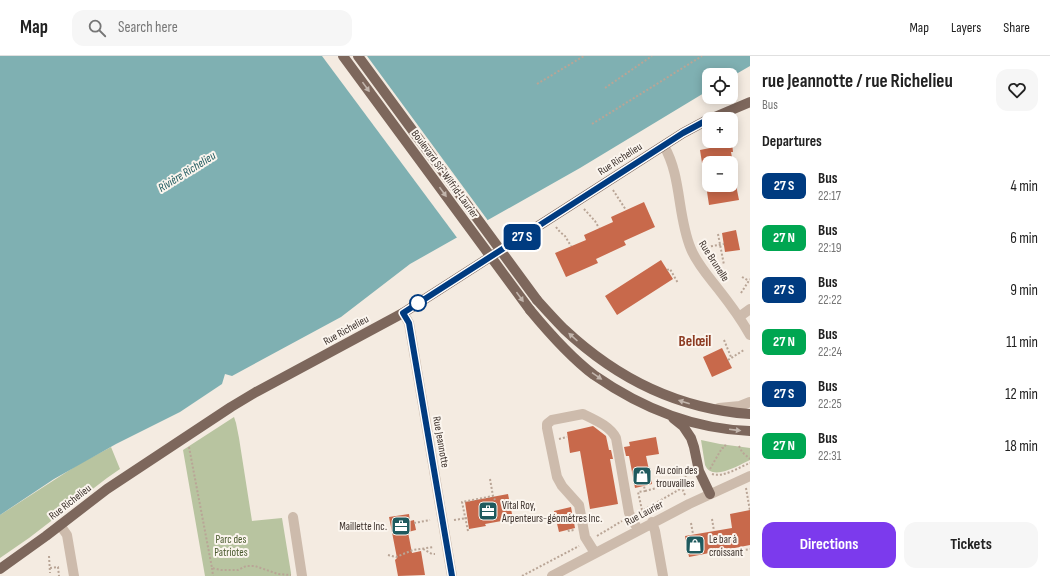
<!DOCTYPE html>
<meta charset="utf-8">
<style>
:root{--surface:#fff;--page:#f6f6f6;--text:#222;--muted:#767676;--line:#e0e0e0;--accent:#7c3aed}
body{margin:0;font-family:"Sofia Sans Condensed",sans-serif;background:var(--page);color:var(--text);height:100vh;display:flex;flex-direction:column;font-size:15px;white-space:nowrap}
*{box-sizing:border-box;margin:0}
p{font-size:13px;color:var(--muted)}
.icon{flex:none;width:22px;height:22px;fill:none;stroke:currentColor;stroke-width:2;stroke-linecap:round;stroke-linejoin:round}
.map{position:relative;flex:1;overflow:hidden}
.drawer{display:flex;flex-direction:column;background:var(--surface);width:300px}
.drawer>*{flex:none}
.badge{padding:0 8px;border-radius:6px;font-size:14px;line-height:26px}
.controls{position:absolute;left:702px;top:12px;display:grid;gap:8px}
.controls a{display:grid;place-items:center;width:36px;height:36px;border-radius:8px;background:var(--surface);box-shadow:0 2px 10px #0003;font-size:20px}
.map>.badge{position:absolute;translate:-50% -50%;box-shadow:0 0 0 2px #fff}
h2{padding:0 12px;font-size:15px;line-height:36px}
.round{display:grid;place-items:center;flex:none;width:42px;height:42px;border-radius:12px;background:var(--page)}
.summary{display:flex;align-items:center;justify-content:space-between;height:68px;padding:0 12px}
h1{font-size:19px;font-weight:700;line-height:30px}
.cta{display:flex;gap:8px;margin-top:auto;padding:8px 12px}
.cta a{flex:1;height:46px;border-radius:12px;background:var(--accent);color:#fff;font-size:16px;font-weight:700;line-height:46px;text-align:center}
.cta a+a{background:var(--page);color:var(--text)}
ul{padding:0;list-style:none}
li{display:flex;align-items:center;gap:12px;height:52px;padding:0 12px}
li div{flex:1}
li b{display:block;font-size:15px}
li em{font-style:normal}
li .badge{min-width:44px;font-weight:700;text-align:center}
header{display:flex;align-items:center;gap:24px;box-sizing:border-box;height:56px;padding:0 20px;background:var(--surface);border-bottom:1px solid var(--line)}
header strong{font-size:19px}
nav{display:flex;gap:22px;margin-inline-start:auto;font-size:14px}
.search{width:280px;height:36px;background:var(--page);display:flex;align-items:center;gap:10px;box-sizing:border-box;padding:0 14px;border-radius:12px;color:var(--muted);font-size:15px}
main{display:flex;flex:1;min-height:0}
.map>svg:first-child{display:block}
.green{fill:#b8c4a0}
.water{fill:#7fb0b2}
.pier{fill:#f4ebe1}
.building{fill:#c8694b}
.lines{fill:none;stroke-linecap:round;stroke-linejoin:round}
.path{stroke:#b9a596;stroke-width:2;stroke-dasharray:2 2;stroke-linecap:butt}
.minor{stroke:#cdbbac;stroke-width:10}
.major{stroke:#7d675c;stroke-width:10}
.major-bridge{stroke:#7d675c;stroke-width:10}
.oneway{fill:#c2b5ac}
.line-casing{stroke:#fff;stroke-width:9}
.line{stroke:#003b80;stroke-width:6}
.stop-dot{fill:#fff;stroke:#003b80;stroke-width:2}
.labels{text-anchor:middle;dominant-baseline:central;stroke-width:4;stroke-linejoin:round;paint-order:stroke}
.street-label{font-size:11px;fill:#3b302b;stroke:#fbf5ee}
.poi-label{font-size:11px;fill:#3b302b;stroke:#fbf5ee;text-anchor:start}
.park-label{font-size:11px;fill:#4a5a2e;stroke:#fbf5ee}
.water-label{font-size:12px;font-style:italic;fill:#1f5a5e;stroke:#fbf5ee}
.district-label{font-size:15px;font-weight:bold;fill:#8c3b22;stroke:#fbf5ee}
</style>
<header>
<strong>Map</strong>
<div class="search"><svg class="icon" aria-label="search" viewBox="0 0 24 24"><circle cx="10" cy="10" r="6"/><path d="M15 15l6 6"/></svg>Search here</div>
<nav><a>Map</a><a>Layers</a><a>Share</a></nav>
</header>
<main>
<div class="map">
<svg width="750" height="520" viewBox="0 0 750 520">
<rect width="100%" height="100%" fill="#f4ebe1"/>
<!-- green -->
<path class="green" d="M234,361L236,367L239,382L252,465L282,462L291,517V520H205L183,394Z
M701,384L720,388L750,392V404C739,409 712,426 705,409Z
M111,391L120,413L107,422L29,482L0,502V459L79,408Z"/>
<!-- water -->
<path class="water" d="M0,0H750V10L731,21V19H709V34L580,112L410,208L341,261L232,320L225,318L222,328L180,356L116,388L54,423L0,459Z"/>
<!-- pier -->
<path class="pier" d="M322,0H367L489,166L458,183Z"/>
<!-- building -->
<path class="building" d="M732,86L733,96H731L733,107H702L700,94L715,91V89Z
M706,129H736L739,144L709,149Z
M644,146L655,171L624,185L626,189L596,203L598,207L566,221L555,197L586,184L584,179L613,166L611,161Z
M736,174L740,194L725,196L722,177Z
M661,204L673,223L617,259L605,240Z
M722,292L732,312L712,321L703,301Z
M593,370L606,380L609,394H611L613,403H610L618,448L590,453L580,395L570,397L567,376Z
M656,381L659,398L646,400L652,428L635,432L629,400H626L624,391L630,390L629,386Z
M508,438L513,463L485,468L486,470L469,473L465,446Z
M571,451L575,472L559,476L554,455Z
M750,454V489L689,501L685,480L732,472L730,458Z
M409,458L410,465L414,464L416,474L408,476L412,497L421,495L425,519L398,520L395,504L397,502L389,461Z"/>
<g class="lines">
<!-- path -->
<path class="path" d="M537,28L584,0
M605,32L652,0
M592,68L702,0
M613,134L626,154
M584,153L595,165L599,172
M556,171L560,176L565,180L571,190
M718,178L724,209
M707,191L724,188
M667,214L670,213L678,227
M742,221L749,225
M741,237L750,223
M724,284L731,301
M728,304L744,294
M559,383L567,381
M739,390L742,396L750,403
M189,391L212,512L221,514H238L246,510H255L278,518L291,519
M710,413L722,392H724L726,388
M712,418C724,422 739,411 750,407
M490,423L493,440
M746,432L750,455
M645,435L657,432
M685,439L683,435L685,430L683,427L688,414
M642,454L638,436L645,435L644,430
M640,456L694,425
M712,463L714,475
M454,464L467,462
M414,467L430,464
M691,467L693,478
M568,474L569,475L574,474
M468,475L462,446L493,440L495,444
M597,480L622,465
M423,493L432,498H435
M734,496L750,493
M388,499L396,501L413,494L434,491
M49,500L50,517
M50,512L58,511L59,520
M212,512L213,520
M522,520L579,490"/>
<!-- minor -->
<path class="minor" d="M664,90C682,121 677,160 691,193C697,208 709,221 719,234C730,248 741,263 750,279
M403,257L409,267L452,520
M739,261L750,253
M719,352L740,350L750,346
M293,461L302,520
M652,466L655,475L663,520
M60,469L67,479L74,520
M595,497L585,481L579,449L562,430L557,421L547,372V368L552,364L583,358C595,364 610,370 616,382L629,457L638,474
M552,520L689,448L750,420"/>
<!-- major -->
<path class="major" d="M710,63L750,46
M537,244C546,254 555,264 564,273C616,322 679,353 750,358
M530,254C549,277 570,301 594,319C640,351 694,373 750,375
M673,362L683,370L691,382L694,391L699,415L710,438
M0,513L46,480L107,433L231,351L256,336L403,257L683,77L709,63"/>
<!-- major-bridge -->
<path class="major-bridge" d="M343,0L530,254
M358,0L537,244"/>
</g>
<!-- one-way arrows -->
<defs><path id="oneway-solid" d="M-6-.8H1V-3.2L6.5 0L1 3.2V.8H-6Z"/></defs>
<g class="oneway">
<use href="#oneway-solid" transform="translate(366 31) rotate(54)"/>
<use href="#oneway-solid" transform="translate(443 136) rotate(54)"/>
<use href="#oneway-solid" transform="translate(520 241) rotate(54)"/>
<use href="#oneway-solid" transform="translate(573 281) rotate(-138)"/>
<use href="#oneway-solid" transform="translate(597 320) rotate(34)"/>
<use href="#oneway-solid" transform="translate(684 346) rotate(-163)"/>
<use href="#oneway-solid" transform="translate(735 374) rotate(7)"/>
</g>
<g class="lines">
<defs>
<path id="line" d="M452,520L409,267L403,257L683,77L709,63"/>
</defs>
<!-- line casing -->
<use href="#line" class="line-casing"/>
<!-- line -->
<use href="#line" class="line"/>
</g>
<!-- icons -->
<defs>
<symbol id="shop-square" viewBox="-11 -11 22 22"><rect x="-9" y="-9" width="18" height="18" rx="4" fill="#1f5a5e" stroke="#fbf5ee"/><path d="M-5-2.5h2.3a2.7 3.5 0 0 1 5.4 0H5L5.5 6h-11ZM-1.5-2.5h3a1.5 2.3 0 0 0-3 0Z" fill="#fff"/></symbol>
<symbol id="office-square" viewBox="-11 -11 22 22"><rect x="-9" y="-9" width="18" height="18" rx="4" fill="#1f5a5e" stroke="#fbf5ee"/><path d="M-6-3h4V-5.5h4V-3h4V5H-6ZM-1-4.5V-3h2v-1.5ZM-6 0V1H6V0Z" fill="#fff"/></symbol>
</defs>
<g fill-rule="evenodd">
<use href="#shop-square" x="631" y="409" width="22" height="22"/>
<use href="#office-square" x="477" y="444" width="22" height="22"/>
<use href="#office-square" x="390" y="459" width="22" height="22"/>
<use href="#shop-square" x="684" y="478" width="22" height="22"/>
</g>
<!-- markers -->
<circle class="stop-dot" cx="418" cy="247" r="8"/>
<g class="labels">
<!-- street labels -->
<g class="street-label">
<text transform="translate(620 103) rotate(-33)">Rue Richelieu</text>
<text transform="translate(445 118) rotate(54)">Boulevard Sir-Wilfrid-Laurier</text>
<text transform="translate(714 205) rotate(57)">Rue Brunelle</text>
<text transform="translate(346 274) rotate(-29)">Rue Richelieu</text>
<text transform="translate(441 386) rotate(80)">Rue Jeannotte</text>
<text transform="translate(70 446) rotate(-38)">Rue Richelieu</text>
<text transform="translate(644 457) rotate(-28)">Rue Laurier</text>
</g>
<!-- poi labels -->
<g class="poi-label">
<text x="656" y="414">Au coin des<tspan x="656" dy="13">trouvailles</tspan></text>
<text x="502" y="449">Vital Roy,<tspan x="502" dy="13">Arpenteurs-géomètres Inc.</tspan></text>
<text x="387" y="470" text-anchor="end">Maillette Inc.</text>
<text x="709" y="483">Le bar à<tspan x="709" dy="13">croissant</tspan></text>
</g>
<!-- park labels -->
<g class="park-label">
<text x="231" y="483">Parc des<tspan x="231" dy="13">Patriotes</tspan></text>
</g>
<!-- water labels -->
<g class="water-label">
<text transform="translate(187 116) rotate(-32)">Rivière Richelieu</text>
</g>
<!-- district labels -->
<g class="district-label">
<text x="695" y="285">Belœil</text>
</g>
</g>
</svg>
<div class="controls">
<a><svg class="icon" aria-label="locate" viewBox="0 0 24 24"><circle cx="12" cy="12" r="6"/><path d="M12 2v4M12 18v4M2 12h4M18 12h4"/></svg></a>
<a>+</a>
<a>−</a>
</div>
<b class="badge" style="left:522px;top:181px;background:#003b80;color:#fff">27 S</b>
</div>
<section class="drawer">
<div class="summary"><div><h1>rue Jeannotte / rue Richelieu</h1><p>Bus</p></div><a class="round"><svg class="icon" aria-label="heart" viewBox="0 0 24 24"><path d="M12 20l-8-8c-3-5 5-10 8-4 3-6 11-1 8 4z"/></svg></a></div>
<h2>Departures</h2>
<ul>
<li><span class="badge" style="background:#003b80;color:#fff">27 S</span><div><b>Bus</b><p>22:17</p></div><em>4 min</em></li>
<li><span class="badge" style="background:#00a651;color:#fff">27 N</span><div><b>Bus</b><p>22:19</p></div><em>6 min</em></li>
<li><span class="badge" style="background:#003b80;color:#fff">27 S</span><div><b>Bus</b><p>22:22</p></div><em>9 min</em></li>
<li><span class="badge" style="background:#00a651;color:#fff">27 N</span><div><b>Bus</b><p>22:24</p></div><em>11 min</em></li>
<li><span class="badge" style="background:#003b80;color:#fff">27 S</span><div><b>Bus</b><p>22:25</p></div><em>12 min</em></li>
<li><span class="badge" style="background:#00a651;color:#fff">27 N</span><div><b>Bus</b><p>22:31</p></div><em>18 min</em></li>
</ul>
<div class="cta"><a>Directions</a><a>Tickets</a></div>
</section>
</main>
